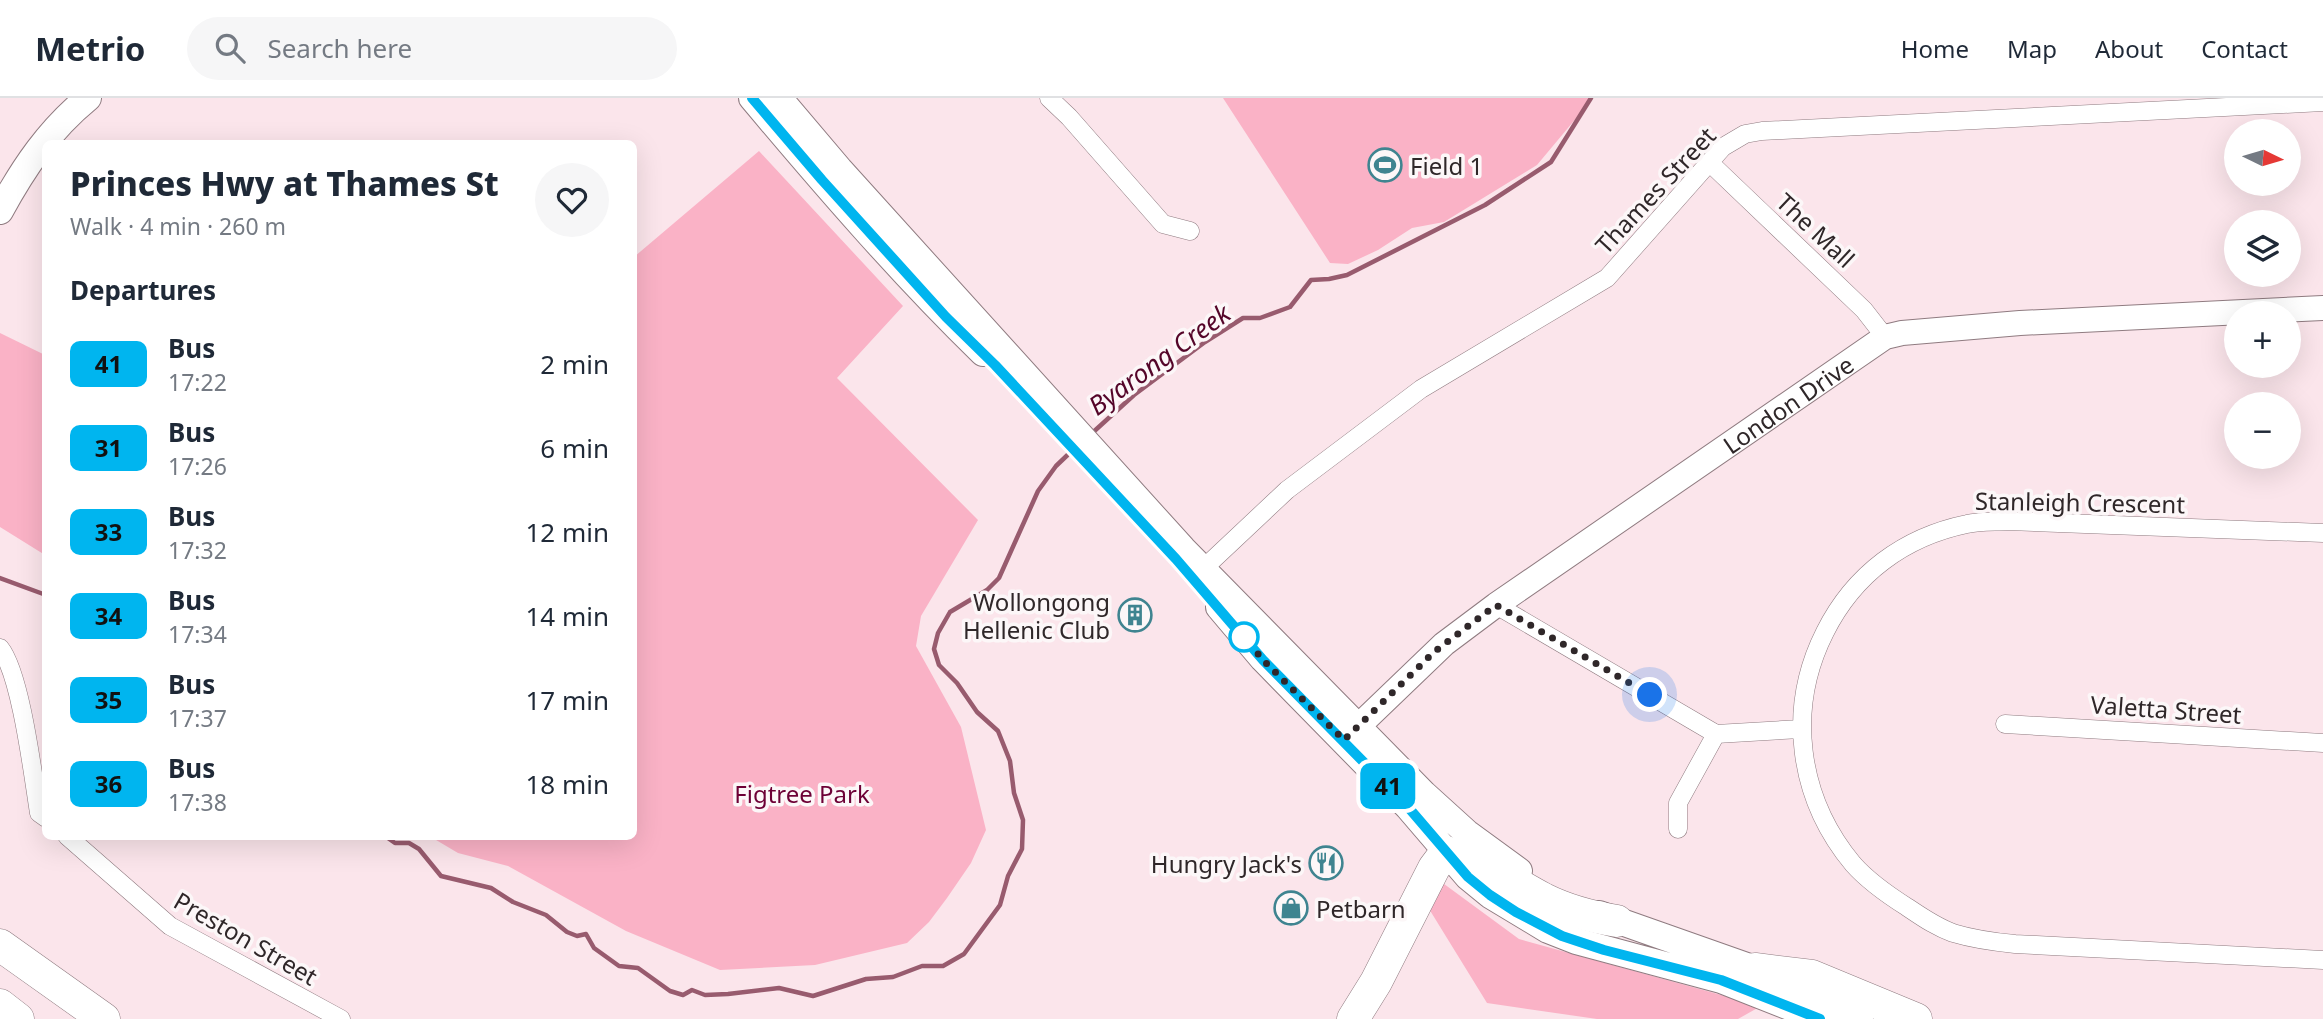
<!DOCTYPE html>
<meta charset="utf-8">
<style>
:root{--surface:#fff;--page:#f6f6f7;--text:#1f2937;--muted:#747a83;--line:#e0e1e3}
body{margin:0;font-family:"Noto Sans",sans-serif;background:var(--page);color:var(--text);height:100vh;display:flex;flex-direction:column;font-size:26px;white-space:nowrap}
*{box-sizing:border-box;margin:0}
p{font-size:23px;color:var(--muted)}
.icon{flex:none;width:38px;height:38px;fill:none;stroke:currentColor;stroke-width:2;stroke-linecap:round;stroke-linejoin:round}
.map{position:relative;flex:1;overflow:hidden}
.sheet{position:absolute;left:42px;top:42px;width:595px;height:700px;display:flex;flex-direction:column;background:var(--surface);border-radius:10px;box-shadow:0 7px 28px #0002}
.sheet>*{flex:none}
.badge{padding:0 14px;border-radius:10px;font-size:24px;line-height:46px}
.needle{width:46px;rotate:95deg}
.fabs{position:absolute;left:2224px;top:21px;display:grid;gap:14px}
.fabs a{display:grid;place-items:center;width:77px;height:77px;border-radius:50%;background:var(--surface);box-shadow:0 7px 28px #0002;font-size:35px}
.you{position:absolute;width:35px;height:35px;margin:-18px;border:5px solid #fff;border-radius:50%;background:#1a73e8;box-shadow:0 0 0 10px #1a73e833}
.map>.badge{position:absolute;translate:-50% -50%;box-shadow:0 0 0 4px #fff}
h2{padding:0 28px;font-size:26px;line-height:63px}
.round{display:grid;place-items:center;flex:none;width:74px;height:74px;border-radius:37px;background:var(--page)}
.head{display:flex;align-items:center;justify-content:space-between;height:119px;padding:0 28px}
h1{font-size:33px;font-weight:800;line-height:52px}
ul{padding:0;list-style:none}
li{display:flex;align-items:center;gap:21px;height:84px;padding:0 28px}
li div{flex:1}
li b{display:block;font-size:26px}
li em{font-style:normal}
li .badge{min-width:77px;font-weight:700;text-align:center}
header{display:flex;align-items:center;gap:42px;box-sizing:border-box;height:98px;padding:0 35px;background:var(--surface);border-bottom:2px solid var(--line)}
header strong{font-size:33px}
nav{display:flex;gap:38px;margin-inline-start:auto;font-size:24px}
.search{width:490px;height:63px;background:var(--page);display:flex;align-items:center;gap:18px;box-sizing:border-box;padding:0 24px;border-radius:38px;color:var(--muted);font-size:26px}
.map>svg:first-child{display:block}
.green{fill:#fab2c6}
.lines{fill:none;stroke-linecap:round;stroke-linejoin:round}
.stream{stroke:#985b6e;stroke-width:4.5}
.street-casing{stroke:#8f7b80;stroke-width:19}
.secondary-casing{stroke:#8f7b80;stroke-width:26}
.primary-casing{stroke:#8f7b80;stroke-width:28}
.highway-casing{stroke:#8f7b80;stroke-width:33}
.street{stroke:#fff;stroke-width:18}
.secondary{stroke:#fff;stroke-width:24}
.primary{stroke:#fff;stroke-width:26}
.highway{stroke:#fff;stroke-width:32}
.line-casing{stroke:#fff;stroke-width:16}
.line{stroke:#00b5ef;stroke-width:10}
.walk{stroke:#2f2729;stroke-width:7;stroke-dasharray:0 12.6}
.stop-dot{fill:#fff;stroke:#00b5ef;stroke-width:3.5}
.labels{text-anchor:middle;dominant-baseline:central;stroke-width:7;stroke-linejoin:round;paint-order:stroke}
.poi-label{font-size:24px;fill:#2f2729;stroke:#fcf7f8;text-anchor:start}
.street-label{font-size:24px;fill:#2f2729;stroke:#fcf7f8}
.park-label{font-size:24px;fill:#6d0036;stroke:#fcf7f8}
.water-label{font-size:26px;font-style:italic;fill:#540529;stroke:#fcf7f8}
</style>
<header>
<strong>Metrio</strong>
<div class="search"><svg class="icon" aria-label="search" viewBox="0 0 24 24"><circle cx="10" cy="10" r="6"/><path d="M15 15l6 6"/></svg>Search here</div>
<nav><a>Home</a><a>Map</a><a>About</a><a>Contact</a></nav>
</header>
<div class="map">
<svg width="2323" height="921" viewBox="0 0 2323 921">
<rect width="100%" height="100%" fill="#fbe5eb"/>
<!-- green -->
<path class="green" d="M1223,0H1593L1537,67L1444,124L1412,130L1378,152L1348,166L1330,165Z
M759,53L903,208L837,280L978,422L921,518L916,548L961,629L986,732L971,765L947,800L929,824L907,845L815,867L720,872L626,833L508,768L458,755L431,739L634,738V159Z
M0,235L45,257V457L0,429Z
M1440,783L1519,841L1761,908L1738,921H1597L1487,905L1426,806Z"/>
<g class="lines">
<!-- stream -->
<path class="stream" d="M1090,337L1134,297L1205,244L1243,220H1260L1290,209L1311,182L1329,181L1347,177L1485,107L1551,64L1591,0
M0,480L46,497
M385,738L395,745H409L419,751L441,778L491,790L513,804L546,817L567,834L577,838L586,836L594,850L619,868L638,870L670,893L683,897L692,892L705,897L728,896L779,890L813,898L866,881L893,879L922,868H943L964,856L1000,807L1008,778L1022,751L1023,722L1014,695L1010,663L998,633L977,614L957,585L939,567L934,551L938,535L950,514L987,492L999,480L1038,393L1056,368L1078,347"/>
<defs>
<path id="street" d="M1049,0L1069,19L1163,126L1190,133
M1709,64L1864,212L1885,239
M2323,435L2009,423C1996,424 1980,423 1967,426C1904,439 1854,476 1825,534C1786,611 1798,700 1853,766C1868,783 1888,797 1907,809C1922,819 1936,829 1953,835C1973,841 1994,844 2015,846L2323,862
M1203,471L1287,392L1421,291L1607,180L1723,49L1745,36L1762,33L2323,4
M1496,507L1716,636L1800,631
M0,550C21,576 33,678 39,715L46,720
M2005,626L2323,645
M1678,731V705L1716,636
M67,738L170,828L341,921"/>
<g id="secondary">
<path id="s1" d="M1344,642L1444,546L1496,507L1885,239L1902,235L2020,225L2323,210"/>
</g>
<path id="primary" d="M752,0C826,88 901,175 983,255
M779,0L840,72L1183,451L1424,696L1467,735L1519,773
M0,113C24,69 49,32 88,0
M1219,509L1263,561L1408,709L1468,779L1490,797L1548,832L1576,843L1721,882L1820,921
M1599,816L1755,871L1860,921"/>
<path id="highway" d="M0,847L104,921
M1755,871L1812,878L1916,921
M0,907L18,921
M1353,921L1376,884L1434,770L1446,754C1484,763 1510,783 1544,801C1566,812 1592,819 1617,823"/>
</defs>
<!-- street casing -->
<use href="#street" class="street-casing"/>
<!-- secondary casing -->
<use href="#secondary" class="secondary-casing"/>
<!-- primary casing -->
<use href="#primary" class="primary-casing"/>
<!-- highway casing -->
<use href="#highway" class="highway-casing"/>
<!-- street -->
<use href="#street" class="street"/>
<!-- secondary -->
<use href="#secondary" class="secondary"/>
<!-- primary -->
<use href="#primary" class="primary"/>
<!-- highway -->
<use href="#highway" class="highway"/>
</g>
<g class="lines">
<defs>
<path id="line" d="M752,0L822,82L946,219L995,267L1176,461L1263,562L1408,709L1468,779L1490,797L1516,814L1562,838L1604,852L1721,882L1820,921"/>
</defs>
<!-- line casing -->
<use href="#line" class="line-casing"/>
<!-- line -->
<use href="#line" class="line"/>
<!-- walk -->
<path class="walk" d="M1244,539L1239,533L1263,562L1344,642L1434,554L1496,507L1650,597"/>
</g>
<!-- icons -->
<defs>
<symbol id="stadium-ring" viewBox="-11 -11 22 22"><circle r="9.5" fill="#fcf7f8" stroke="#3f8490" stroke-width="1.5"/><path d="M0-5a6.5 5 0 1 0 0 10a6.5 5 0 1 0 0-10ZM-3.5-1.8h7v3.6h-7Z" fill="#3f8490"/></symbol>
<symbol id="building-ring" viewBox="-11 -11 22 22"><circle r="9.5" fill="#fcf7f8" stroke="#3f8490" stroke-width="1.5"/><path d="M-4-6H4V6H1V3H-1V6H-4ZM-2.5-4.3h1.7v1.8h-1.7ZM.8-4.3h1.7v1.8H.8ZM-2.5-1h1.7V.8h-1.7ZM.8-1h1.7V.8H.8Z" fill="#3f8490"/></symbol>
<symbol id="restaurant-ring" viewBox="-11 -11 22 22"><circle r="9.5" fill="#fcf7f8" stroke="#3f8490" stroke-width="1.5"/><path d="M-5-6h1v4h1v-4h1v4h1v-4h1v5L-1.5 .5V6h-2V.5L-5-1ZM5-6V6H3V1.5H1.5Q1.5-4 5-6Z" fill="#3f8490"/></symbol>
<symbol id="shop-ring" viewBox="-11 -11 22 22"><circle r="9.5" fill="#fcf7f8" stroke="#3f8490" stroke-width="1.5"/><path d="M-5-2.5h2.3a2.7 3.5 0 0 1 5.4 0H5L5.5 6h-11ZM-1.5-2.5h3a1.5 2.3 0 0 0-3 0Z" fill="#3f8490"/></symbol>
</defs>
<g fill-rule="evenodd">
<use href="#stadium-ring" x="1366" y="48" width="38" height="38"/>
<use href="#building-ring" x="1116" y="498" width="38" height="38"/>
<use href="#restaurant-ring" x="1307" y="746" width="38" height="38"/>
<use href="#shop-ring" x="1272" y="791" width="38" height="38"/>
</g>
<!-- markers -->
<circle class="stop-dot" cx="1244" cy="539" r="14"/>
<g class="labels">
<!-- poi labels -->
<g class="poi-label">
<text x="1410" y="67">Field 1</text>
<text x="1110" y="503" text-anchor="end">Wollongong<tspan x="1110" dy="28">Hellenic Club</tspan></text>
<text x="1302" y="765" text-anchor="end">Hungry Jack's</text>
<text x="1316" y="810">Petbarn</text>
</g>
<!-- street labels -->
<g class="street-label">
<text transform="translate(1655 92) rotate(-47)">Thames Street</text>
<text transform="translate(1816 132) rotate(43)">The Mall</text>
<text stroke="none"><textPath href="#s1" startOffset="558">London Drive</textPath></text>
<text transform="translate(2080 404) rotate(1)">Stanleigh Crescent</text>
<text transform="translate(2166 611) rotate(4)">Valetta Street</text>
<text transform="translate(246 840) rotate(30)">Preston Street</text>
</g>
<!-- park labels -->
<g class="park-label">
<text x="802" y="695">Figtree Park</text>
</g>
<!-- water labels -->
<g class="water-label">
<text transform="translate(1159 261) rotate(-36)">Byarong Creek</text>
</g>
</g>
</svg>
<div class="fabs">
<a><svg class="needle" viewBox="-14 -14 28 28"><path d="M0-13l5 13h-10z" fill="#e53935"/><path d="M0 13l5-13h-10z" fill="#747a83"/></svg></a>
<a><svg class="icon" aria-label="layers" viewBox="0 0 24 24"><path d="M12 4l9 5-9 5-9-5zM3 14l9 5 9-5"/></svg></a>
<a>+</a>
<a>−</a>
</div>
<div class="you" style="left:1650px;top:597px"></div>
<b class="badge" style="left:1388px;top:688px;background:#00b5ef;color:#111">41</b>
<section class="sheet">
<div class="head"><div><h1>Princes Hwy at Thames St</h1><p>Walk · 4 min · 260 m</p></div><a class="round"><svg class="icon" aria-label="heart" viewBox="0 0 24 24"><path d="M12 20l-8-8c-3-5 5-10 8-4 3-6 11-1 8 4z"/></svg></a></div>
<h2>Departures</h2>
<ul>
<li><span class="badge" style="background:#00b5ef;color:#111">41</span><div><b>Bus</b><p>17:22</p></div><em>2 min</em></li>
<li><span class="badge" style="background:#00b5ef;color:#111">31</span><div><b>Bus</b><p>17:26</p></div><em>6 min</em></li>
<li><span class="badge" style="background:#00b5ef;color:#111">33</span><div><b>Bus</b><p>17:32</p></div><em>12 min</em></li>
<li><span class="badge" style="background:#00b5ef;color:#111">34</span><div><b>Bus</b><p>17:34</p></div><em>14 min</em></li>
<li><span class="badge" style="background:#00b5ef;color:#111">35</span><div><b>Bus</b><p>17:37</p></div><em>17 min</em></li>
<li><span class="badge" style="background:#00b5ef;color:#111">36</span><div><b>Bus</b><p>17:38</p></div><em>18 min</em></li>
</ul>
</section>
</div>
